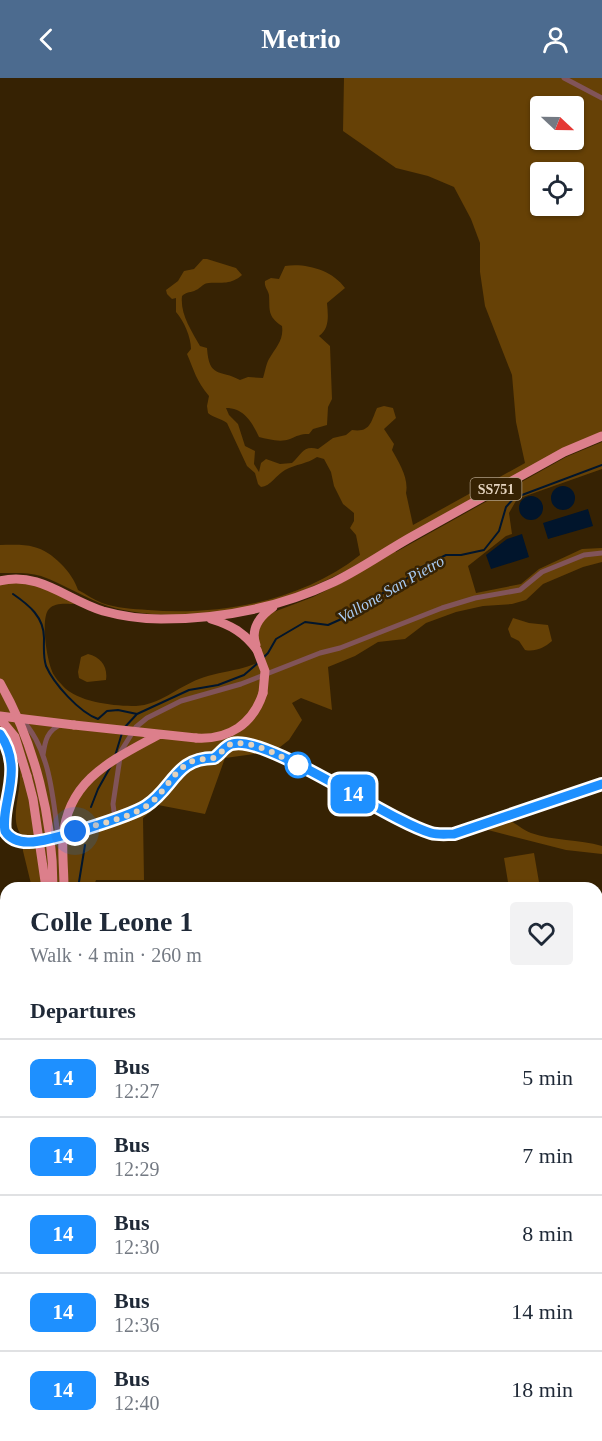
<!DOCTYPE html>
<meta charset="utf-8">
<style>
:root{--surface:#fff;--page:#f2f2f3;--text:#1f2937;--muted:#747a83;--line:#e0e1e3;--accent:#4c6b8f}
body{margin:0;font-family:Georgia,serif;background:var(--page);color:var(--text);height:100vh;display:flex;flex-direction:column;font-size:22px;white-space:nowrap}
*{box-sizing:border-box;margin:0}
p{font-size:20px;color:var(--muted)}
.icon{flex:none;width:33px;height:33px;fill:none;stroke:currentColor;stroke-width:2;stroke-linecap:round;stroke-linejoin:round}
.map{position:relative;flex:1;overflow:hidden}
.drawer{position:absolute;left:0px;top:804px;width:603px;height:560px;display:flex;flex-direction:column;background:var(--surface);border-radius:18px 18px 0 0;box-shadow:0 2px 4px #0004}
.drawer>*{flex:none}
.badge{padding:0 12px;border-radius:9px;font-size:21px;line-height:39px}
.needle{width:39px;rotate:112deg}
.controls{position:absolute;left:530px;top:18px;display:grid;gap:12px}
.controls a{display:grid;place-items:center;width:54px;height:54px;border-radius:6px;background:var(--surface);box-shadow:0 2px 4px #0004;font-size:30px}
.you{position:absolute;width:30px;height:30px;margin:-15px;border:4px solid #fff;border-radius:50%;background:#1a73e8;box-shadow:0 0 0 9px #1a73e833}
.map>.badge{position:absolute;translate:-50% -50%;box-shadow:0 0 0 3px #fff}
h2{padding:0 30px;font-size:22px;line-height:54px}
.round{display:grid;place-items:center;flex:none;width:63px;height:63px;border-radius:6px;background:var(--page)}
.summary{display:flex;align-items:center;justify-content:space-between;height:102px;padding:0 30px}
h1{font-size:28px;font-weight:700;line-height:45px}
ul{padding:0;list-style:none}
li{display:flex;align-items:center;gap:18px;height:78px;padding:0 30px;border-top:2px solid var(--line)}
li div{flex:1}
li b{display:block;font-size:22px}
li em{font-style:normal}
li .badge{min-width:66px;font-weight:700;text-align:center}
header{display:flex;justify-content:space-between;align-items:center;height:78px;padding:0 30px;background:var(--accent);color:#fff;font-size:27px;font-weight:700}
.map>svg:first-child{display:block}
.green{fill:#664106;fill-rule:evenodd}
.water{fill:#01152c}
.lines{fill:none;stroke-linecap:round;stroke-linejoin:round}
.stream{stroke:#01152c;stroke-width:2}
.street{stroke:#815459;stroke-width:5}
.primary{stroke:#dc7f8b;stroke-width:9}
.primary-bridge{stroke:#dc7f8b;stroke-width:9}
.line-casing{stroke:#fff;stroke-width:14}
.line{stroke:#1e90ff;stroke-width:9}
.walk{stroke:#e4d3be;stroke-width:6;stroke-dasharray:0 10.8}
.stop-dot{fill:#fff;stroke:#1e90ff;stroke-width:3}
.labels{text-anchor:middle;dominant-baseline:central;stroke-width:5;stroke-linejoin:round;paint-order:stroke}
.shield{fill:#362203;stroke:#b09e86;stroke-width:1.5}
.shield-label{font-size:14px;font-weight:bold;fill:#e4d3be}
.water-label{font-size:16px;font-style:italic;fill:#a9cbf2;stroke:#362203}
</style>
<header><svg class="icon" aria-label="back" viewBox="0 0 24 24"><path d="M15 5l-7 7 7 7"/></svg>Metrio<svg class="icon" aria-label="person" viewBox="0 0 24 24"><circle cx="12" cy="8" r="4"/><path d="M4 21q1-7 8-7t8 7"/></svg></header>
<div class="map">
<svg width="602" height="1363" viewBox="0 0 602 1363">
<rect width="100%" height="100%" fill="#362203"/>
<!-- green -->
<path class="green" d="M344,0H602V354L391,466L396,474L566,379L602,364V391L517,421L509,435L512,456L506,458L468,488L476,515L521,506L539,491L582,471L602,470V484L583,489L543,506L526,522L512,526L483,528L456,534L426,545L405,561L378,564L355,578L328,589L332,632L301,620L292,625L302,642L289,662L275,673L225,680L205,736L158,727L143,740L144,802H96L93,810H32L23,773V759C0,735 43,687 0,659V646L12,661L30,697L18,657L0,634V507C33,498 46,511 75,526C67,526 55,524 49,531C40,540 47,586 54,597C56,601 62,607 66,611C83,625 115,628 136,628C159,627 178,609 199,601C212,596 225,594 239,591C248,589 256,585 265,583L257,563L261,544L271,535L313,519L351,500L346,493C324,503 302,514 279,522C233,538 154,543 108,528C84,520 64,506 41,498C28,494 14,495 0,495V467C11,467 24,466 34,469C52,473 73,495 78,512C86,516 94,522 102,525C116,530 133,531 148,532C220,538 302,523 360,477L356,457L350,450L354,443V435L343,426L334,408L331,394L324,381L317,379C307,386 296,386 285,392C276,397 271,408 261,409L258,406L255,395L247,388L227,345C220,340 214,340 208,335L207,328L209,318C196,303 194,292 187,276L191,271C191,259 184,243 176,234V220L172,221L167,216L166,212L178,203L184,193L194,191L203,181H207L236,190L242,197C231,207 222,204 209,205C203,205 201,210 196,212C191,215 187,213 182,218C180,236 191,252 200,268L207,270C209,301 220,291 240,302L248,299L263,300C265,294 266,286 269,281C276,269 284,262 282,248C267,238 270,232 269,217C268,212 264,209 265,203L271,200L279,201L285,188C306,185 332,192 345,210L327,225C328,237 330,250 319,258L330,268L332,321L328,329L327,347L313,351L309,356C300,356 297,358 290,361C280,365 268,361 259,359C252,344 244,330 226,330L229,337L238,346L245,368L255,373L254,386L259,394L261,385L266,381L280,386L292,385C302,376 303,367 318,371L333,360L346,357L352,352C371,355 371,343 377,330L384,328L393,330L396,340L384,351L394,366L392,372C399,385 409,400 406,415L413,447L525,385L516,344L512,297L485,228L480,194V165L471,141L454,109L428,98L396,90L343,53ZM540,28H573V62H540ZM540,94H573V128H540Z
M513,540L529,545L548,547L552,563C544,570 535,574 525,572L519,563L511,559L508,551Z
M88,576C101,579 108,589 106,602L87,604L79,600L78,594L81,579Z
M510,743C517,746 523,752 531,755C553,763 579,761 602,768V776L566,772L488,752Z
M534,775L540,810H509L504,780Z
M6,854V935L0,942V859L1,856Z
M597,1110H602V1353L594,1363H536L540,1358H597Z
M0,1147L6,1149V1331H0Z
M31,1358H464L474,1363H36Z"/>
<!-- water -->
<path class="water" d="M551 420a12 12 0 1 1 24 0a12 12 0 1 1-24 0Z
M519 430a12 12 0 1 1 24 0a12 12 0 1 1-24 0Z
M588,431L593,448L548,461L543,445Z
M522,456L529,479L491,491L486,477L507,461Z"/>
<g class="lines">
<!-- stream -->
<path class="stream" d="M13,516C29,527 44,539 44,560C44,569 43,578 46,588C54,606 79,634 98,641L107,633L118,632L137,636
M263,580L268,575L276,561L305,544L328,547L357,534L383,515L399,507L418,491L446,477H461L484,472L499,453L506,429L514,420L602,387
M124,650L137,636L189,612L218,607L244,597L259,584
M115,678L122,655
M91,729L98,711L112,686
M78,810L85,767
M0,932L6,930"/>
<!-- street -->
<path class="street" d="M564,0L602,20
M22,642C50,671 53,720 58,758
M0,656C25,692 0,726 5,753C10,761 19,764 28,764C47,765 130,738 146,728C174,710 176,680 214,680C221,676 224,668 232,666C266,656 388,742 431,755C438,757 446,756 454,756L602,706
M43,677C45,663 47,652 62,646
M115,741L113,726L121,673L136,649L147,640L181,623L241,606L320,575L340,570L442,530L475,520L520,512L542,494L584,477L602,475
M0,1142L6,1144
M130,1358L136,1363"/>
<!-- primary -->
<path class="primary" d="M0,503C39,493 67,522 103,533C121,538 142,541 161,541C221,541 279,530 334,504C361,491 386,473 413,458C463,430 513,402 564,374L602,358
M211,541C231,547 245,555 257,572
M256,567C250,551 260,538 273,529
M0,638L74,647
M0,641L15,659L27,698
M196,660C229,662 253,646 263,615
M0,1010L6,1000"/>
<!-- primary-bridge -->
<path class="primary-bridge" d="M257,572L265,593L263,615
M0,605C35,666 53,740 53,810
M74,647L196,660
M27,698L33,721L46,810
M64,810C64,793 62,776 63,759C68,701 113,682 158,657"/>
</g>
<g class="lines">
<defs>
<path id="line" d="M0,656C25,692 0,726 5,753C10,761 19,764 28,764C47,765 130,738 146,728C174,710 175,680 214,680C221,676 224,668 232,666C266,656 388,743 431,755C438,757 446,756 454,756L602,706"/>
</defs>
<!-- line casing -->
<use href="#line" class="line-casing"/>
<!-- line -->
<use href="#line" class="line"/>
<!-- walk -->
<path class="walk" d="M75,753C99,746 127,741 148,727C162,717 169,701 182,690C196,677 204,684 216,679C221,676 224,669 229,667C247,659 282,679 298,687"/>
</g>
<!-- markers -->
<circle class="stop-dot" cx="298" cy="687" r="12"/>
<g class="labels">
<!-- shield labels -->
<rect class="shield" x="470.5" y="400" width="51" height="22" rx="4.5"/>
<g class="shield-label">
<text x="496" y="411">SS751</text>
</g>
<!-- water labels -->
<g class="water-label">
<text transform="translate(391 511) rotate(-30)">Vallone San Pietro</text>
</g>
</g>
</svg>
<div class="controls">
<a><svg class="needle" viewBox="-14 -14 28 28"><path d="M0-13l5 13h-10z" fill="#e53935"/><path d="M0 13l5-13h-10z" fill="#747a83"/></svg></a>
<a><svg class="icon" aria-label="locate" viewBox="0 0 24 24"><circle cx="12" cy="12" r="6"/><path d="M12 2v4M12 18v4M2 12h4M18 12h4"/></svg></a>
</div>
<div class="you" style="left:75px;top:753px"></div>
<b class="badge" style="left:353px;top:716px;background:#1e90ff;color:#fff">14</b>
<section class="drawer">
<div class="summary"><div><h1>Colle Leone 1</h1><p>Walk · 4 min · 260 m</p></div><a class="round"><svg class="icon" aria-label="heart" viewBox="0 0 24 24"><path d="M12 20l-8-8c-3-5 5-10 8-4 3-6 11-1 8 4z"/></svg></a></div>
<h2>Departures</h2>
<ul>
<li><span class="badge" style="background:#1e90ff;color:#fff">14</span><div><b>Bus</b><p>12:27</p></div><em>5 min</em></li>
<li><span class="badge" style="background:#1e90ff;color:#fff">14</span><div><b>Bus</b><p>12:29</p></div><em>7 min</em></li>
<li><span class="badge" style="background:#1e90ff;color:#fff">14</span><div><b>Bus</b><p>12:30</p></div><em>8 min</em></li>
<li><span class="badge" style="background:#1e90ff;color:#fff">14</span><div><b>Bus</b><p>12:36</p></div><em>14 min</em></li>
<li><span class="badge" style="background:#1e90ff;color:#fff">14</span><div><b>Bus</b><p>12:40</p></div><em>18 min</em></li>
</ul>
</section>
</div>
